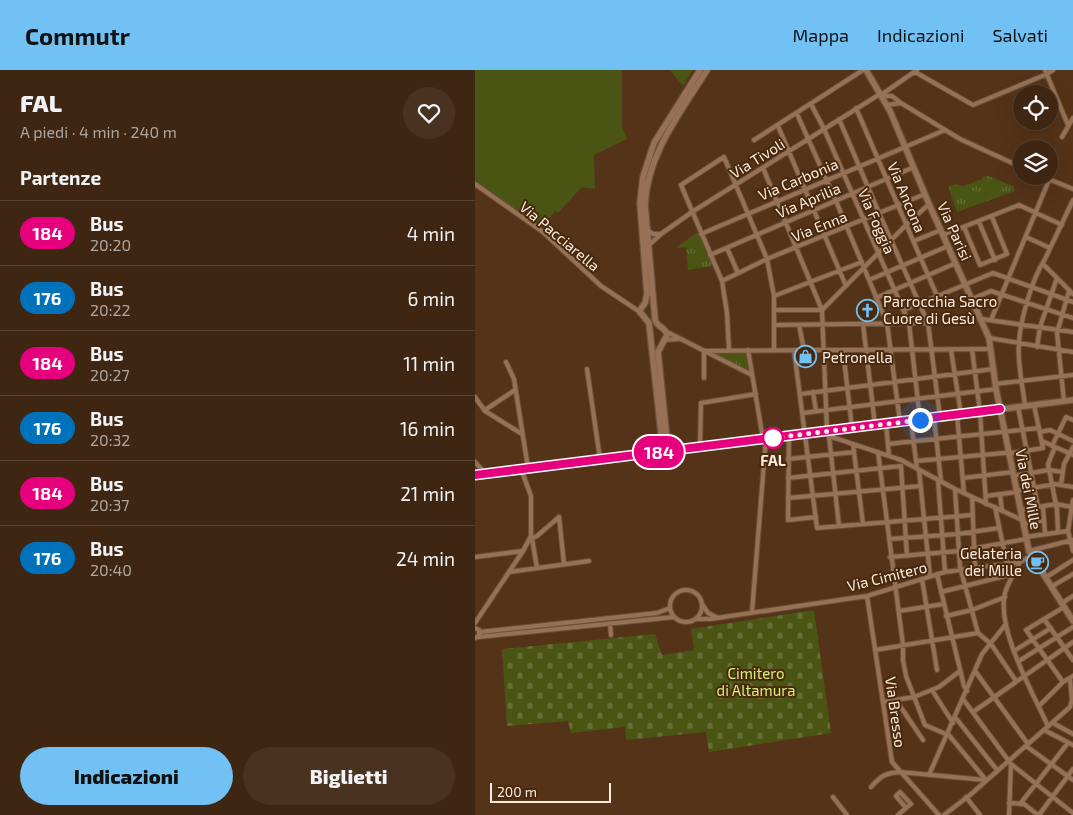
<!DOCTYPE html>
<html lang="it">
<meta charset="utf-8">
<style>
:root{--surface:#3f2612;--page:#4a3220;--text:#f1f3f6;--muted:#ada59f;--line:#584332;--accent:#71c1f5}
body{margin:0;font-family:"Exo 2",sans-serif;background:var(--page);color:var(--text);height:100vh;display:flex;flex-direction:column;font-size:19px;white-space:nowrap}
*{box-sizing:border-box;margin:0}
p{font-size:16px;color:var(--muted)}
.icon{flex:none;width:28px;height:28px;fill:none;stroke:currentColor;stroke-width:2;stroke-linecap:round;stroke-linejoin:round}
.map{position:relative;flex:1;overflow:hidden}
.drawer{display:flex;flex-direction:column;background:var(--surface);width:475px}
.drawer>*{flex:none}
.badge{padding:0 10px;border-radius:16px;font-size:18px;line-height:32px}
.tools{position:absolute;left:538px;top:15px;display:grid;gap:10px}
.tools a{display:grid;place-items:center;width:45px;height:45px;border-radius:50%;background:var(--surface);box-shadow:0 5px 20px #0002,0 0 0 1px var(--line);font-size:25px}
.scale{position:absolute;left:15px;bottom:12px;width:121px;box-sizing:border-box;padding-left:5px;border:2px solid #fcebde;border-top:0;font-size:14px;line-height:18px;white-space:nowrap;color:#fcebde;-webkit-text-stroke:4px #49290d;paint-order:stroke}
.you{position:absolute;width:25px;height:25px;margin:-12px;border:4px solid #fff;border-radius:50%;background:#1a73e8;box-shadow:0 0 0 8px #1a73e833}
.map>.badge{position:absolute;translate:-50% -50%;box-shadow:0 0 0 2px #fff}
h2{padding:0 20px;font-size:19px;line-height:45px}
.round{display:grid;place-items:center;flex:none;width:52px;height:52px;border-radius:26px;background:var(--page)}
.head{display:flex;align-items:center;justify-content:space-between;height:85px;padding:0 20px}
h1{font-size:24px;font-weight:800;line-height:38px}
.primary-button{display:flex;gap:10px;margin-top:auto;padding:10px 20px}
.primary-button a{flex:1;height:58px;border-radius:30px;background:var(--accent);color:#111;font-size:20px;font-weight:800;line-height:58px;text-align:center}
.primary-button a+a{background:var(--page);color:var(--text)}
ul{padding:0;list-style:none}
li{display:flex;align-items:center;gap:15px;height:65px;padding:0 20px;border-top:1px solid var(--line)}
li div{flex:1}
li b{display:block;font-size:19px}
li em{font-style:normal}
li .badge{min-width:55px;font-weight:700;text-align:center}
header{display:flex;align-items:center;gap:30px;box-sizing:border-box;height:70px;padding:0 25px;background:var(--accent);color:#111}
header strong{font-size:24px}
nav{display:flex;gap:28px;margin-inline-start:auto;font-size:18px}
main{display:flex;flex:1;min-height:0}
.map>svg:first-child{display:block}
.green{fill:#4a5513}
.cemetery{fill:url(#cemetery-stones)}
.park{fill:url(#park-tufts)}
.lines{fill:none;stroke-linecap:round;stroke-linejoin:round}
.street-casing{stroke:#6c503a;stroke-width:6}
.secondary-casing{stroke:#6c503a;stroke-width:8}
.street{stroke:#967155;stroke-width:4}
.secondary{stroke:#967155;stroke-width:5.5}
.line-casing{stroke:#fff;stroke-width:11}
.line{stroke:#e6007e;stroke-width:8}
.walk{stroke:#fcebde;stroke-width:5;stroke-dasharray:0 9}
.stop-dot{fill:#fff;stroke:#e6007e;stroke-width:2.5}
.labels{text-anchor:middle;dominant-baseline:central;stroke-width:4;stroke-linejoin:round;paint-order:stroke}
.street-label{font-size:15px;fill:#fcebde;stroke:#49290d}
.poi-label{font-size:15px;fill:#fcebde;stroke:#49290d;text-anchor:start}
.stop-label{font-size:15px;font-weight:bold;fill:#fcebde;stroke:#49290d}
.park-label{font-size:15px;fill:#d7ef7c;stroke:#49290d}
</style>
<header>
<strong>Commutr</strong>
<nav><a>Mappa</a><a>Indicazioni</a><a>Salvati</a></nav>
</header>
<main>
<section class="drawer">
<div class="head"><div><h1>FAL</h1><p>A piedi · 4 min · 240 m</p></div><a class="round"><svg class="icon" aria-label="heart" viewBox="0 0 24 24"><path d="M12 20l-8-8c-3-5 5-10 8-4 3-6 11-1 8 4z"/></svg></a></div>
<h2>Partenze</h2>
<ul>
<li><span class="badge" style="background:#e6007e;color:#fff">184</span><div><b>Bus</b><p>20:20</p></div><em>4 min</em></li>
<li><span class="badge" style="background:#0072bc;color:#fff">176</span><div><b>Bus</b><p>20:22</p></div><em>6 min</em></li>
<li><span class="badge" style="background:#e6007e;color:#fff">184</span><div><b>Bus</b><p>20:27</p></div><em>11 min</em></li>
<li><span class="badge" style="background:#0072bc;color:#fff">176</span><div><b>Bus</b><p>20:32</p></div><em>16 min</em></li>
<li><span class="badge" style="background:#e6007e;color:#fff">184</span><div><b>Bus</b><p>20:37</p></div><em>21 min</em></li>
<li><span class="badge" style="background:#0072bc;color:#fff">176</span><div><b>Bus</b><p>20:40</p></div><em>24 min</em></li>
</ul>
<div class="primary-button"><a>Indicazioni</a><a>Biglietti</a></div>
</section>
<div class="map">
<svg width="598" height="745" viewBox="0 0 598 745">
<defs>
<pattern id="cemetery-stones" width="16" height="16" patternUnits="userSpaceOnUse" patternTransform="scale(1.25)"><rect width="16" height="16" fill="#4a5513"/><path d="M2 7V4a2 2 0 0 1 4 0v3zM10 15v-3a2 2 0 0 1 4 0v3z" fill="#656e35"/></pattern>
<pattern id="park-tufts" width="24" height="20" patternUnits="userSpaceOnUse" patternTransform="scale(1.25)"><rect width="24" height="20" fill="#4a5513"/><path d="M3 7l-1-3M5 7V3M7 7l1-3M15 17l-1-3M17 17v-4M19 17l1-3" fill="none" stroke="#656e35"/></pattern>
</defs>
<rect width="100%" height="100%" fill="#543318"/>
<!-- green -->
<path class="green" d="M0,0H147V56L152,69L119,85L120,119L107,117L83,143L80,141L66,159L50,145L0,113Z
M195,0H218L208,16Z"/>
<!-- cemetery -->
<path class="cemetery" d="M339,540L356,663L234,682L231,662L151,670L150,657L96,663L93,651L32,656L27,579L180,564L187,585L219,580L216,559Z"/>
<!-- park -->
<path class="park" d="M513,106L538,116L540,121L482,142L473,116L481,114L488,116L507,109L508,107Z
M223,162L238,196L213,200L211,177L202,178L203,176Z
M271,283L275,302L241,284Z"/>
<g class="lines">
<defs>
<path id="street" d="M570,0L593,55
M440,2L498,35L572,4L578,0
M406,25L442,0
M407,26H417L426,33L412,35
M426,33L485,69L546,97
M336,34L349,59L434,253L445,349
M381,38L462,226
M322,44L361,131L412,253L425,352
M364,49L404,143L453,253L465,347
M303,56L371,216
M587,67L598,48
M279,70L388,0
M288,98L347,240L352,361L354,366L426,390L480,419L547,450
M566,106L598,119
M0,114L68,162L126,216L165,242
M504,152L520,190
M489,157L505,195L532,184L517,147
M172,160L178,164H186
M226,164L470,60
M468,165L544,135L587,155
M551,167L575,178
M439,171L466,160
M173,176L186,164L217,142L405,24
M252,178L263,203
M235,185L439,97
M568,194L598,224
M394,210L473,176
M247,211L292,189L450,124
M299,226L387,192
M401,228L481,193
M497,229L516,221L598,248
M299,240H347
M347,240L432,154L454,134
M429,240L518,203L598,232
M507,249L598,262
M516,250L574,110
M388,254L400,355
M300,255L453,253
M324,255L329,280
M192,262L277,305
M514,268L598,282
M190,270L203,269
M562,277L565,257L582,208
M497,279L505,342L511,434
M254,280L252,243L247,211L206,115L249,87L292,189L299,226V280
M273,280L288,369
M319,280L342,458L497,445
M368,280L377,358
M476,280L486,344
M229,281L516,279
M229,281V308
M31,292L39,309L53,398
M112,299L125,389
M520,314L598,305
M338,322L341,341
M326,324L518,299
M0,327L10,341L47,364
M589,331L582,263L594,221
M550,336C548,317 542,292 544,273C545,251 557,209 569,191L598,130
M543,337L563,437
M10,340L40,320
M328,343L521,319
M482,345L489,423
M459,348L466,411
M436,351L442,399
M411,354L414,386
M565,362L575,360L598,371
M314,366L313,450L341,447
M354,366L364,456
M567,371L598,385
M378,374L388,454
M413,374L564,358
M225,376L226,333L281,324
M577,376L591,347L598,350
M580,377L573,394L582,440L583,462
M403,382L428,575V590L431,606L450,655L473,665
M313,389L379,382
M441,391L529,383H537L568,378L559,335
M0,392L10,403
M426,396L432,486
M444,400L455,506
M538,406L574,400L588,402
M313,408L426,396
M488,408L538,402
M463,410L470,502
M586,415L589,394L598,377
M480,419L485,497L503,563L516,574L541,611
M541,421L580,414L598,417
M525,424L527,441
M511,426L542,422
M497,427L500,498
M313,428L446,416
M598,430L593,461L598,481
M568,436L570,464
M520,437L532,494
M545,440L581,434L597,437
M84,447L89,494
M548,454L569,450
M551,467L593,461
M57,468L62,498
M55,469L62,466L84,447
M414,469L483,464L524,458
M554,481L598,470
M0,487L48,481
M415,487L484,481L551,469
M545,492C540,502 533,512 530,523C521,559 558,623 573,656
M34,502L114,491
M462,504L489,616L492,621
M570,508L598,490
M447,509L462,600
M576,517L598,504
M195 536a16 16 0 1 1 32 0a16 16 0 1 1-32 0Z
M466,522L538,504
M392,526L417,692L464,745
M587,533L598,526
M227,534L233,543L243,548
M424,541L469,534
M277,542L291,368
M471,546L497,540L530,527
M220,549H235L392,526L470,502L545,492L556,486
M569,549L598,590
M0,553L48,481L56,466V426L46,399
M135,553L136,565
M0,558L4,560V566L0,568
M5,562L182,543L195,538
M3,567L199,547
M400,580L503,563
M539,581L576,558
M544,591L598,557
M500,601L553,674
M588,612L551,560L589,537
M457,620L478,653
M488,629L536,694L598,743
M421,630L448,670
M408,632L439,627L464,617L485,601
M564,636L588,612L598,606
M498,642L598,572
M480,647L522,700
M578,653L598,664
M569,660L598,675
M473,664L511,710
M551,676L598,710
M454,705L507,584L531,554
M396,717C406,706 410,703 425,702L510,710
M425,722L436,734L431,738L421,726Z
M358,727L372,745
M491,727L505,745
M534,733L549,734L563,745
M545,734L593,673
M423,745L431,738
M469,745L495,725L595,637L597,630L595,609
M534,745L536,694
M564,745L598,699"/>
<path id="secondary" d="M391,0L415,41L454,134L514,268L521,319L554,481L598,551
M193,380L183,282L192,265C191,257 181,257 180,249L170,135C172,84 206,42 232,0
M188,381L174,253L165,242V240L170,233L172,224L165,133L168,107L179,73L225,0
M0,405L598,330"/>
</defs>
<!-- street casing -->
<use href="#street" class="street-casing"/>
<!-- secondary casing -->
<use href="#secondary" class="secondary-casing"/>
<!-- street -->
<use href="#street" class="street"/>
<!-- secondary -->
<use href="#secondary" class="secondary"/>
</g>
<g class="lines">
<defs>
<path id="line" d="M0,405L525,339"/>
</defs>
<!-- line casing -->
<use href="#line" class="line-casing"/>
<!-- line -->
<use href="#line" class="line"/>
<!-- walk -->
<path class="walk" d="M298,368L445,350"/>
</g>
<!-- icons -->
<defs>
<symbol id="church-ring" viewBox="-11 -11 22 22"><circle r="9.5" fill="#49290d" stroke="#71c1f5" stroke-width="1.5"/><path d="M-1.2-6h2.4v3.5h3.3v2.4h-3.3V6h-2.4V-.1h-3.3v-2.4h3.3Z" fill="#71c1f5"/></symbol>
<symbol id="shop-ring" viewBox="-11 -11 22 22"><circle r="9.5" fill="#49290d" stroke="#71c1f5" stroke-width="1.5"/><path d="M-5-2.5h2.3a2.7 3.5 0 0 1 5.4 0H5L5.5 6h-11ZM-1.5-2.5h3a1.5 2.3 0 0 0-3 0Z" fill="#71c1f5"/></symbol>
<symbol id="cafe-ring" viewBox="-11 -11 22 22"><circle r="9.5" fill="#49290d" stroke="#71c1f5" stroke-width="1.5"/><path d="M-5.5-4.5H6V0H3Q3 3.5 0 3.5H-2.5Q-5.5 3.5-5.5 0ZM3-3.2v2h1.7v-2ZM-6 4.5H4V6H-6Z" fill="#71c1f5"/></symbol>
</defs>
<g fill-rule="evenodd">
<use href="#church-ring" x="380" y="228" width="25" height="25"/>
<use href="#shop-ring" x="318" y="274" width="25" height="25"/>
<use href="#cafe-ring" x="550" y="480" width="25" height="25"/>
</g>
<!-- markers -->
<circle class="stop-dot" cx="298" cy="368" r="10"/>
<g class="labels">
<!-- street labels -->
<g class="street-label">
<text transform="translate(282 88) rotate(-32)">Via Tivoli</text>
<text transform="translate(323 109) rotate(-23)">Via Carbonia</text>
<text transform="translate(432 127) rotate(67)">Via Ancona</text>
<text transform="translate(333 130) rotate(-23)">Via Aprilia</text>
<text transform="translate(402 151) rotate(66)">Via Foggia</text>
<text transform="translate(344 156) rotate(-22)">Via Enna</text>
<text transform="translate(480 161) rotate(66)">Via Parisi</text>
<text transform="translate(85 166) rotate(40)">Via Pacciarella</text>
<text transform="translate(554 419) rotate(79)">Via dei Mille</text>
<text transform="translate(412 506) rotate(-14)">Via Cimitero</text>
<text transform="translate(421 642) rotate(82)">Via Bresso</text>
</g>
<!-- poi labels -->
<g class="poi-label">
<text x="408" y="231">Parrocchia Sacro<tspan x="408" dy="17">Cuore di Gesù</tspan></text>
<text x="347" y="287">Petronella</text>
<text x="547" y="483" text-anchor="end">Gelateria<tspan x="547" dy="17">dei Mille</tspan></text>
</g>
<!-- stop labels -->
<g class="stop-label">
<text x="298" y="390">FAL</text>
</g>
<!-- park labels -->
<g class="park-label">
<text x="281" y="603">Cimitero<tspan x="281" dy="17">di Altamura</tspan></text>
</g>
</g>
</svg>
<div class="tools">
<a><svg class="icon" aria-label="locate" viewBox="0 0 24 24"><circle cx="12" cy="12" r="6"/><path d="M12 2v4M12 18v4M2 12h4M18 12h4"/></svg></a>
<a><svg class="icon" aria-label="layers" viewBox="0 0 24 24"><path d="M12 4l9 5-9 5-9-5zM3 14l9 5 9-5"/></svg></a>
</div>
<div class="scale">200 m</div>
<div class="you" style="left:445px;top:350px"></div>
<b class="badge" style="left:184px;top:382px;background:#e6007e;color:#fff">184</b>
</div>
</main>
